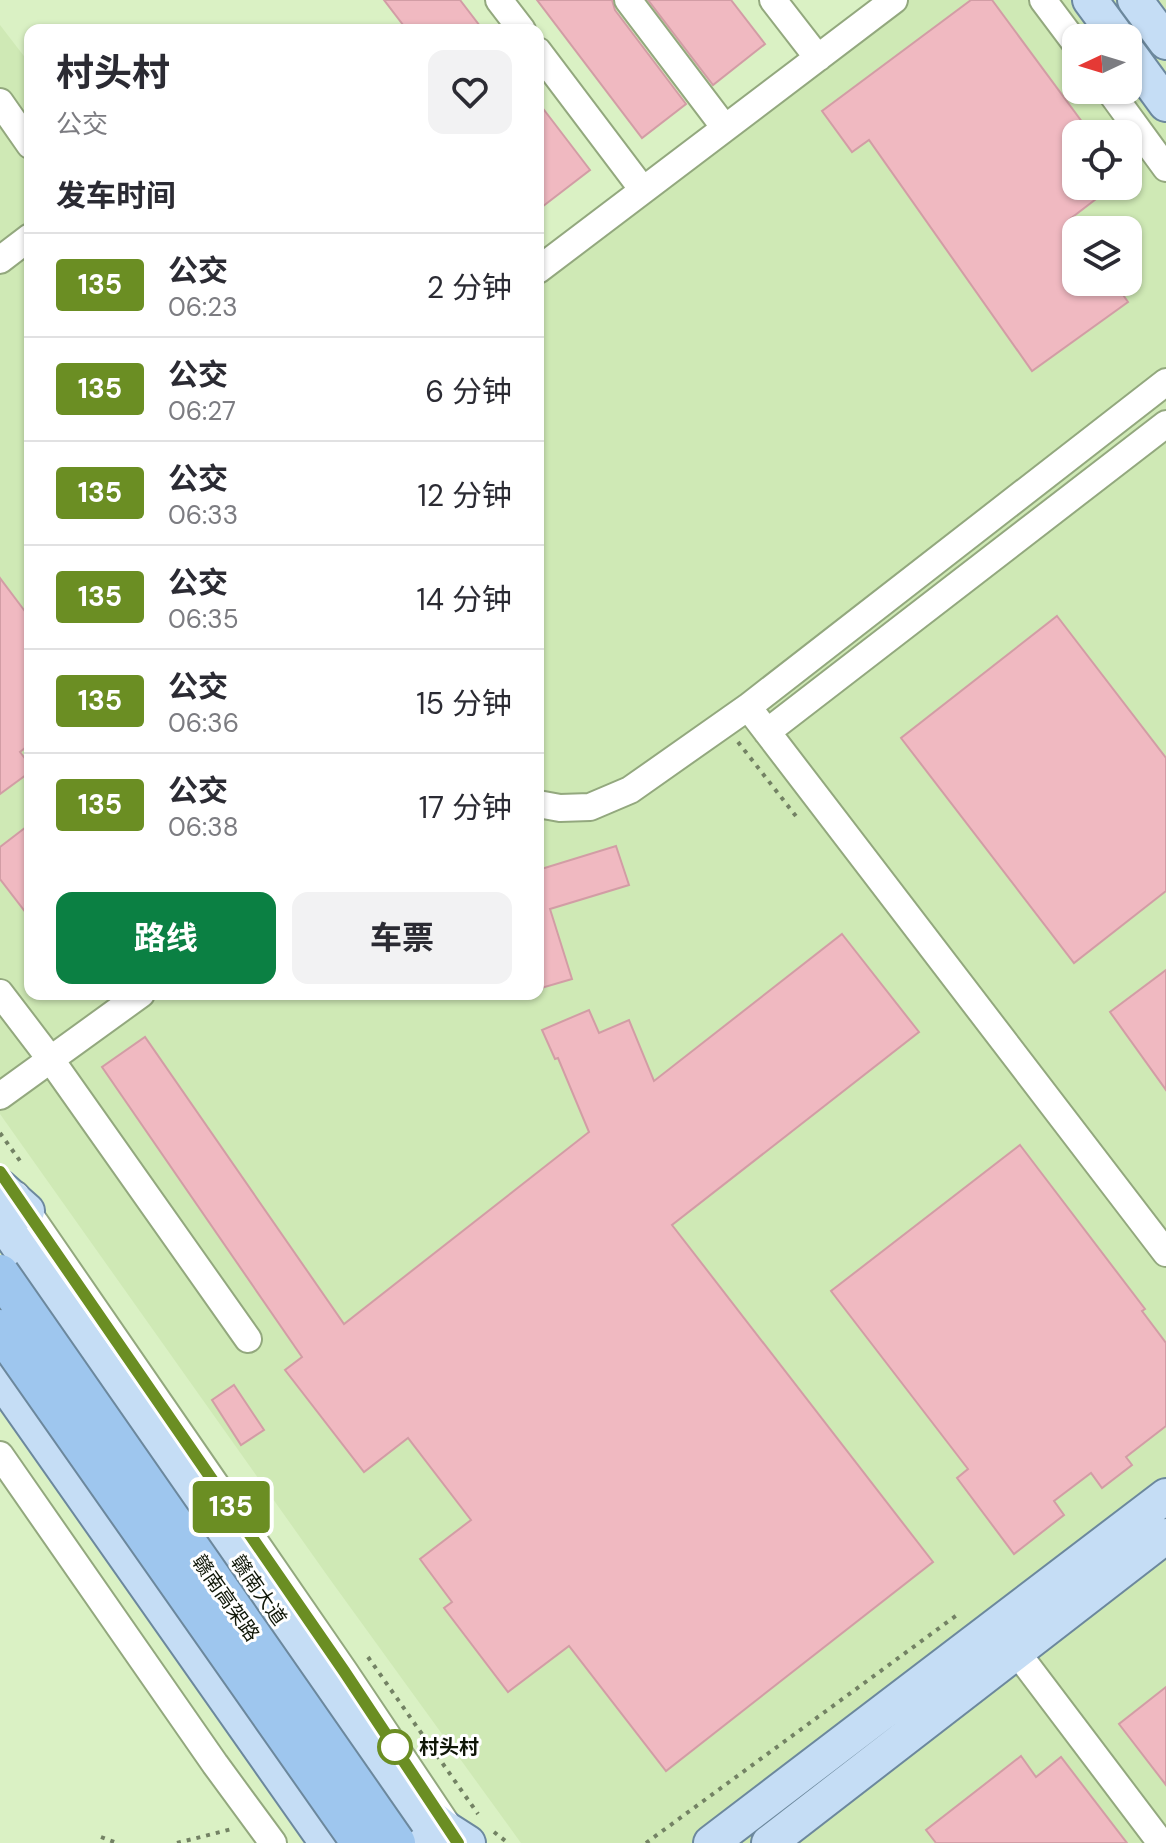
<!DOCTYPE html>
<html lang="zh">
<meta charset="utf-8">
<style>
:root{--surface:#fff;--page:#f2f2f3;--text:#2b2b33;--muted:#7c7c81;--line:#e1e1e2;--accent:#0b8043}
body{margin:0;font-family:"DM Sans","Noto Sans SC",sans-serif;background:var(--page);color:var(--text);height:100vh;display:flex;flex-direction:column;font-size:30px;white-space:nowrap}
*{box-sizing:border-box;margin:0}
p{font-size:26px;color:var(--muted)}
.icon{flex:none;width:44px;height:44px;fill:none;stroke:currentColor;stroke-width:2;stroke-linecap:round;stroke-linejoin:round}
.map{position:relative;flex:1;overflow:hidden}
.panel{position:absolute;left:24px;top:24px;width:520px;height:976px;display:flex;flex-direction:column;background:var(--surface);border-radius:16px;box-shadow:0 2px 6px #0004}
.panel>*{flex:none}
.badge{padding:0 16px;border-radius:6px;font-size:28px;line-height:52px}
.needle{width:52px;rotate:266deg}
.tools{position:absolute;left:1062px;top:24px;display:grid;gap:16px}
.tools a{display:grid;place-items:center;width:80px;height:80px;border-radius:16px;background:var(--surface);box-shadow:0 2px 6px #0004;font-size:40px}
.map>.badge{position:absolute;translate:-50% -50%;box-shadow:0 0 0 4px #fff}
h2{padding:0 32px;font-size:30px;line-height:72px}
.round{display:grid;place-items:center;flex:none;width:84px;height:84px;border-radius:16px;background:var(--page)}
.head{display:flex;align-items:center;justify-content:space-between;height:136px;padding:0 32px}
h1{font-size:38px;font-weight:700;line-height:60px}
.cta{display:flex;gap:16px;margin-top:auto;padding:16px 32px}
.cta a{flex:1;height:92px;border-radius:16px;background:var(--accent);color:#fff;font-size:32px;font-weight:700;line-height:92px;text-align:center}
.cta a+a{background:var(--page);color:var(--text)}
ul{padding:0;list-style:none}
li{display:flex;align-items:center;gap:24px;height:104px;padding:0 32px;border-top:2px solid var(--line)}
li div{flex:1}
li b{display:block;font-size:30px}
li em{font-style:normal}
li .badge{min-width:88px;font-weight:700;text-align:center}
.map>svg:first-child{display:block}
.built{fill:#cfe9b5;fill-rule:evenodd}
.building{fill:#f0b9c1;stroke:#d29da5;stroke-width:2}
.lines{fill:none;stroke-linecap:round;stroke-linejoin:round}
.minor-casing{stroke:#93a87e;stroke-width:30}
.major-casing{stroke:#6c889d;stroke-width:38}
.path{stroke:#738264;stroke-width:4;stroke-dasharray:4 6;stroke-linecap:butt}
.minor{stroke:#fff;stroke-width:26}
.major{stroke:#c5ddf5;stroke-width:34}
.highway-bridge-casing{stroke:#6c889d;stroke-width:42;stroke-linecap:butt}
.highway-bridge{stroke:#9ec6ee;stroke-width:38}
.line-casing{stroke:#fff;stroke-width:18}
.line{stroke:#6b8e23;stroke-width:12}
.stop-dot{fill:#fff;stroke:#6b8e23;stroke-width:4}
.labels{text-anchor:middle;dominant-baseline:central;stroke-width:6;stroke-linejoin:round;paint-order:stroke}
.street-label{font-size:20px;fill:#0f1607;stroke:#fff}
.stop-label{font-size:20px;font-weight:bold;fill:#0f1607;stroke:#fff;text-anchor:start}
</style>
<div class="map">
<svg width="1166" height="1843" viewBox="0 0 1166 1843">
<rect width="100%" height="100%" fill="#daf1c4"/>
<!-- built -->
<path class="built" d="M907,0H1166V1843H521L329,1578L0,1114V25L30,64V994H538V275L562,261ZM1076,38H1128V90H1076ZM1076,134H1128V186H1076ZM1076,230H1128V282H1076Z"/>
<!-- building -->
<path class="building" d="M384,0H460L483,30H407Z
M537,0H612L615,10L686,104L642,138Z
M648,0H731L765,44L713,85Z
M971,0H992L1091,134H1076V186H1113L1070,219L1076,228V282H1114L1128,302L1032,371L869,140L852,152L822,111Z
M538,102L590,170L538,210Z
M0,578L30,618V744L20,752L30,765V772L0,794Z
M1057,616L1166,758V891L1074,963L901,738Z
M30,824V918L0,879V847Z
M616,846L629,885L550,909L572,979L538,989V870Z
M842,934L919,1032L672,1225L933,1562L666,1771L569,1646L508,1692L444,1608L452,1602L420,1559L471,1520L408,1438L364,1472L285,1370L302,1357L102,1067L145,1037L344,1324L589,1132L558,1058L555,1059L542,1030L589,1010L599,1033L629,1020L654,1081Z
M1166,970V1090L1110,1012Z
M1020,1145L1145,1309L1142,1311L1166,1343V1426L1126,1457L1132,1465L1102,1488L1091,1473L1054,1501L1064,1515L1014,1554L957,1478L968,1469L831,1291Z
M234,1385L264,1430L241,1445L212,1400Z
M1166,1687V1785L1119,1724Z
M1021,1756L1036,1777L1061,1757L1127,1843H936L926,1830Z"/>
<g class="lines">
<defs>
<path id="minor" d="M499,0L522,30
M628,0L725,128
M773,0L818,58
M1043,0L1076,44
M538,51L643,190
M1109,90L1166,168
M0,102L30,145
M0,260L30,237
M538,270L894,0
M748,707L1166,1253
M767,732L1166,424
M538,804L560,808L590,807L630,790L748,707L1166,382
M0,993L51,1060L248,1339
M0,1096L141,994
M16,1195L344,1671L446,1823
M0,1455L215,1764L273,1843
M1006,1638L1161,1843"/>
<path id="major" d="M1090,0L1118,38
M1135,0L1166,42
M1128,52L1166,104
M0,1187L27,1211
M0,1219C143,1428 294,1632 435,1843
M0,1378L327,1843
M420,1808L443,1827L468,1843
M711,1843L1166,1496
M769,1843L1166,1536"/>
</defs>
<!-- minor casing -->
<use href="#minor" class="minor-casing"/>
<!-- major casing -->
<use href="#major" class="major-casing"/>
<!-- path -->
<path class="path" d="M738,742L799,820
M0,1133L23,1165
M368,1657L478,1814
M494,1832L508,1843
M101,1837L117,1843
M177,1843L232,1829
M646,1843L957,1615"/>
<!-- minor -->
<use href="#minor" class="minor"/>
<!-- major -->
<use href="#major" class="major"/>
<defs>
<path id="highway-bridge" d="M0,1274L396,1843
M0,1329L361,1843"/>
</defs>
<!-- highway-bridge casing -->
<use href="#highway-bridge" class="highway-bridge-casing"/>
<!-- highway-bridge -->
<use href="#highway-bridge" class="highway-bridge"/>
</g>
<g class="lines">
<defs>
<path id="line" d="M0,1172L344,1671L458,1843"/>
</defs>
<!-- line casing -->
<use href="#line" class="line-casing"/>
<!-- line -->
<use href="#line" class="line"/>
</g>
<!-- markers -->
<circle class="stop-dot" cx="395" cy="1747" r="16"/>
<g class="labels">
<!-- street labels -->
<g class="street-label">
<text transform="translate(259 1590) rotate(55)">赣南大道</text>
<text transform="translate(226 1598) rotate(55)">赣南高架路</text>
</g>
<!-- stop labels -->
<g class="stop-label">
<text x="419" y="1747">村头村</text>
</g>
</g>
</svg>
<div class="tools">
<a><svg class="needle" viewBox="-14 -14 28 28"><path d="M0-13l5 13h-10z" fill="#e53935"/><path d="M0 13l5-13h-10z" fill="#7c7c81"/></svg></a>
<a><svg class="icon" aria-label="locate" viewBox="0 0 24 24"><circle cx="12" cy="12" r="6"/><path d="M12 2v4M12 18v4M2 12h4M18 12h4"/></svg></a>
<a><svg class="icon" aria-label="layers" viewBox="0 0 24 24"><path d="M12 4l9 5-9 5-9-5zM3 14l9 5 9-5"/></svg></a>
</div>
<b class="badge" style="left:231px;top:1507px;background:#6b8e23;color:#fff">135</b>
<section class="panel">
<div class="head"><div><h1>村头村</h1><p>公交</p></div><a class="round"><svg class="icon" aria-label="heart" viewBox="0 0 24 24"><path d="M12 20l-8-8c-3-5 5-10 8-4 3-6 11-1 8 4z"/></svg></a></div>
<h2>发车时间</h2>
<ul>
<li><span class="badge" style="background:#6b8e23;color:#fff">135</span><div><b>公交</b><p>06:23</p></div><em>2 分钟</em></li>
<li><span class="badge" style="background:#6b8e23;color:#fff">135</span><div><b>公交</b><p>06:27</p></div><em>6 分钟</em></li>
<li><span class="badge" style="background:#6b8e23;color:#fff">135</span><div><b>公交</b><p>06:33</p></div><em>12 分钟</em></li>
<li><span class="badge" style="background:#6b8e23;color:#fff">135</span><div><b>公交</b><p>06:35</p></div><em>14 分钟</em></li>
<li><span class="badge" style="background:#6b8e23;color:#fff">135</span><div><b>公交</b><p>06:36</p></div><em>15 分钟</em></li>
<li><span class="badge" style="background:#6b8e23;color:#fff">135</span><div><b>公交</b><p>06:38</p></div><em>17 分钟</em></li>
</ul>
<div class="cta"><a>路线</a><a>车票</a></div>
</section>
</div>
